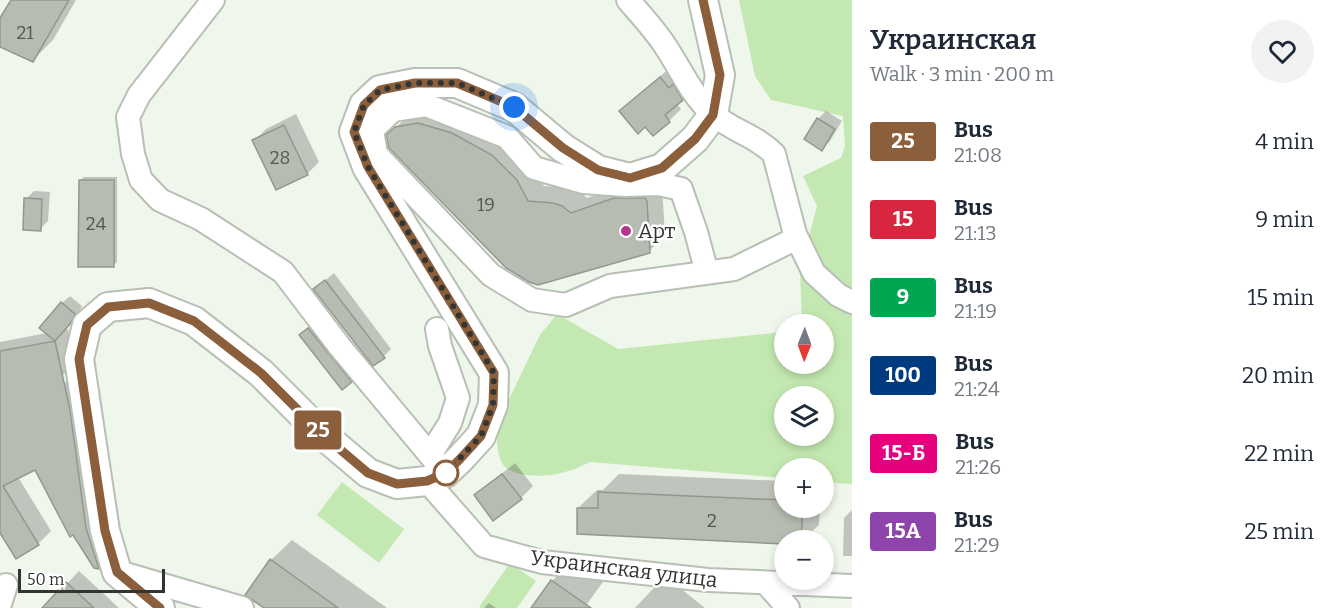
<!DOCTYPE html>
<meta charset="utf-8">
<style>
:root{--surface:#fff;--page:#f2f2f3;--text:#1f2937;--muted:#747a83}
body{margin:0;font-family:Bitter,serif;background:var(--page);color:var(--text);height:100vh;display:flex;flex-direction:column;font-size:22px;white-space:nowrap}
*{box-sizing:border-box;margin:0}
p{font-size:20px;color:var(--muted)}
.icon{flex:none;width:33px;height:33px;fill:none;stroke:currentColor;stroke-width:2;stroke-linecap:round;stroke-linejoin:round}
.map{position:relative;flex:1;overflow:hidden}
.drawer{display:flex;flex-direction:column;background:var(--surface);width:480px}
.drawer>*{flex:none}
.badge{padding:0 12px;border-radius:4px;font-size:21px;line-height:39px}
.needle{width:39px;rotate:181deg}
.tools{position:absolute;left:774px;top:314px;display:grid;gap:12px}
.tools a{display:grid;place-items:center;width:60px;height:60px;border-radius:50%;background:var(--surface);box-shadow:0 3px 9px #0003;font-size:30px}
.scale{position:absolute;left:18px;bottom:15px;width:147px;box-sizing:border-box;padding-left:6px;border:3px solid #333532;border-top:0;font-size:16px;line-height:21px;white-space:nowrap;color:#333532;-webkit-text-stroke:4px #fff;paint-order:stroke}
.you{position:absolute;width:30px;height:30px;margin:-15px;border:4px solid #fff;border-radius:50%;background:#1a73e8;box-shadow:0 0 0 9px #1a73e833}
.map>.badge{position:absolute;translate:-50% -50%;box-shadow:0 0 0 3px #fff}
.round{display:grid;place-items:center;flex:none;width:63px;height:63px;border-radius:32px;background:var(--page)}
.overview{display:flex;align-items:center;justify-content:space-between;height:102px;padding:0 18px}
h1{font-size:28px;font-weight:600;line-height:45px}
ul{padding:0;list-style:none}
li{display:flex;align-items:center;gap:18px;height:78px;padding:0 18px}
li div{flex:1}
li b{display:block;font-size:22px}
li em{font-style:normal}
li .badge{min-width:66px;font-weight:700;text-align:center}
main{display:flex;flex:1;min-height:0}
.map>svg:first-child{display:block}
.green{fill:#c4e8b1;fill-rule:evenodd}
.shadow{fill:#0003}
.building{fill:#b6bcb2;stroke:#92988f;stroke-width:1.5}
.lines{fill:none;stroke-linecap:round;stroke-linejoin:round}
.minor-casing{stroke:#b8bfb5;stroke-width:26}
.major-casing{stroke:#b8bfb5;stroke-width:32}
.minor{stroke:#fff;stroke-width:22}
.major{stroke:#fff;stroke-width:28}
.line-casing{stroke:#fff;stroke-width:14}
.line{stroke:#8b5e3c;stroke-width:9}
.walk{stroke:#333532;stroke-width:6;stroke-dasharray:0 10.8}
.poi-dot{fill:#b43889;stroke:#fff;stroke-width:2}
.stop-dot{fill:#fff;stroke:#8b5e3c;stroke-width:3}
.labels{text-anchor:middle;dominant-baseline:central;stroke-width:5;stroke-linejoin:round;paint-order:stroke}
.number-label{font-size:18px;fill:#545752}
.poi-label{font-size:21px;fill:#333532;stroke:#fff;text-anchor:start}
.street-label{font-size:21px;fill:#333532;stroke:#fff}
</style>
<main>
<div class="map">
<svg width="852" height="608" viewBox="0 0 852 608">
<rect width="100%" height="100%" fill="#eff6ec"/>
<!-- green -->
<path class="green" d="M739,0H852V484L824,482V468H784V478L590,462C583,465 576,469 568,471C553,477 511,480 502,463C496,452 497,434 498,422L540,335L557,314L618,349L784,332V363H824V324H802L800,271L817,206L803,176L841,158L845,146L843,116L771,100L755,76ZM784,396H824V435H784Z
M342,482L404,529L379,563L317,515Z
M510,563L536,581L517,608H481L479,607Z"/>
<!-- shadow -->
<path class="shadow" d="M12,0H76L53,40L32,61L0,46V21Z
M672,66L694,87L677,104L681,109L669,121L633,100Z
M434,108L532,165L544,186L569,188L578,191L587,198L630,183L662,185L665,236L649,251L538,283L388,135L412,112Z
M826,111L842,121L830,141L822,149L806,138L818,119Z
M296,114L319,162L307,174L254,141L266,129Z
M84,177H117V262L113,266L80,181Z
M34,191L50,192L48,221L40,229L26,199Z
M334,273L391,349L384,356L315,289Z
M70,296L82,306L78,314L64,330L68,329L75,363L62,376L0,400V342L47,333L62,303Z
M312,323L363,369L351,381L301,335Z
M78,375L111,554L98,567L35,468L18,477L51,531L38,544L0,530V423Z
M515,463L533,486L521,498L476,496L488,484Z
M619,474L784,481V507H820L819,525L803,540H784V542L578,532V508L597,490H603Z
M852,510V556H843L844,518Z
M292,540L387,608H266L271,560Z
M573,560L603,582L584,608H533L552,581Z
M79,571L119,608H44Z
M665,576L705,608H635Z
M489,603L496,608H484Z"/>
<!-- building -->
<path class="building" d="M11,0H69L33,62L0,47V18Z
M660,77L669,88L673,84L683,100L665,115L670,122L653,136L645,127L638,134L619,111Z
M817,118L835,129L822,151L804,139Z
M418,123L452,133L492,155L517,180L528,201L553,203L562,206L571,213L614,198H645L647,201L650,253L538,285L529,282L506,268L389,148L386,135L395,127Z
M284,125L308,175L276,190L252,140Z
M79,180H114V267H78Z
M24,198L42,199L41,231L23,230Z
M325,280L385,358L373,366L313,289Z
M61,302L75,314L70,324L55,341L39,328Z
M308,328L352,382L342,390L299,335Z
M55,341L70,410L86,528L99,569L94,568L73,535L70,537L35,470L3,486L39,545L16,559L0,533V351Z
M502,474L522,499L493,521L474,495Z
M598,492L784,500V507H803L801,540H784V544L577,534V508H598Z
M270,559L338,608H264L245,595Z
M551,580L591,608H531Z
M66,582L94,608H42Z"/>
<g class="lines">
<defs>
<path id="minor" d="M213,0L139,95L128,117L133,154L141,180L160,200L201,219L283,272L340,347L445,473
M628,0C641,15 655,30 666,47C681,70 692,96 713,114C732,131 757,136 774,154L795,234L814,273L838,295L852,302
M707,273L696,232L681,189L659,184L625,185L583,182L534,168L507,137L426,105L393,110L372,130L376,154L491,275L532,300L566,305L610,286L734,269L797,238
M430,455L450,423L458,398L440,346L437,329
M427,481L484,546L542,562L708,580L852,586
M122,573L242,608
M766,583L788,608
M0,604L6,585"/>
<path id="major" d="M160,608L117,572L105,531L79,359L87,325L108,307L149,303L194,321L261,373L323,435L368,473L397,484L427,481L445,473L460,459L481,436L493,405L494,373L367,167L354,132L364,105L380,90L415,83H457L514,107L563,148L598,170L630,178L662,168L695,139L713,115L720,75L703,0"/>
</defs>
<!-- minor casing -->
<use href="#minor" class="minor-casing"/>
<!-- major casing -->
<use href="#major" class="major-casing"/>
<!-- minor -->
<use href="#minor" class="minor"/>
<!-- major -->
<use href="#major" class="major"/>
</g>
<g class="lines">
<defs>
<path id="line" d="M160,608L117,572L105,531L79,359L87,325L108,307L149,303L194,321L261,373L323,435L368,473L397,484L427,481L446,473L460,459L481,436L493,405L494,373L368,167L354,132L364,105L380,90L415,83H457L514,107L563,148L598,170L630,178L662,168L695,139L713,115L720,75L703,0"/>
</defs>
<!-- line casing -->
<use href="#line" class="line-casing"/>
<!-- line -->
<use href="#line" class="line"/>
<!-- walk -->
<path class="walk" d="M446,473L481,436L493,405L494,373L368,167L354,132L364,105L380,90L415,83H457L514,107"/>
</g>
<!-- markers -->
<circle class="poi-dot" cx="626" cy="231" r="6"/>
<circle class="stop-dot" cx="446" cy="473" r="12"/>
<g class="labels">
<!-- number labels -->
<g class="number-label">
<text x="25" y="33">21</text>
<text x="280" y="158">28</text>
<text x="486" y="205">19</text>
<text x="96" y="224">24</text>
<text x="712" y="521">2</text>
</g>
<!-- poi labels -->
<g class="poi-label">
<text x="638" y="231">Арт</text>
</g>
<!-- street labels -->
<g class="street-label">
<text transform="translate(624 569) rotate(7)">Украинская улица</text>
</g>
</g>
</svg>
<div class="tools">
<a><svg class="needle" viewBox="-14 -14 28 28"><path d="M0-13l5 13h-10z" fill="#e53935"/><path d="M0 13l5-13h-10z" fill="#747a83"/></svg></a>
<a><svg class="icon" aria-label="layers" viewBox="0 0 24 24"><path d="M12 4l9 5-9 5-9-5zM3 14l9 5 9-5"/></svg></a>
<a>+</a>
<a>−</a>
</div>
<div class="scale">50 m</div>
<div class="you" style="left:514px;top:107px"></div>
<b class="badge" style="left:318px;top:430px;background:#8b5e3c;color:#fff">25</b>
</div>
<section class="drawer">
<div class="overview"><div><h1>Украинская</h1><p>Walk · 3 min · 200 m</p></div><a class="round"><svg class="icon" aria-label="heart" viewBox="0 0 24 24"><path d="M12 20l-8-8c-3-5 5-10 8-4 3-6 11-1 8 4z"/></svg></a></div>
<ul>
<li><span class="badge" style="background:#8b5e3c;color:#fff">25</span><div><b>Bus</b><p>21:08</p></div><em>4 min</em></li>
<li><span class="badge" style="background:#d7263d;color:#fff">15</span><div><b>Bus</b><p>21:13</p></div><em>9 min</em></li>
<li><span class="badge" style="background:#00a651;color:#fff">9</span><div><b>Bus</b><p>21:19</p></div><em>15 min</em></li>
<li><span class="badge" style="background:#003b80;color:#fff">100</span><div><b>Bus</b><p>21:24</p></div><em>20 min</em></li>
<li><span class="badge" style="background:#e6007e;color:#fff">15-Б</span><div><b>Bus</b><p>21:26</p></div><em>22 min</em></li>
<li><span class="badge" style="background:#8e44ad;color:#fff">15А</span><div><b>Bus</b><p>21:29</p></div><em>25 min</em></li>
</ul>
</section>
</main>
